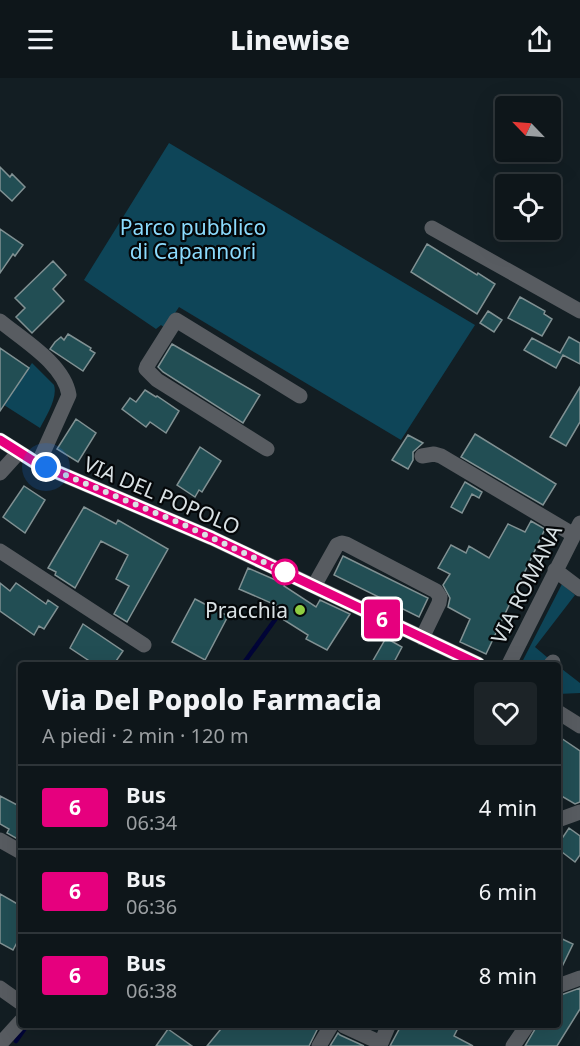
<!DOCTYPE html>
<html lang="it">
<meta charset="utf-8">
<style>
:root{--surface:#0e161a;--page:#1c2327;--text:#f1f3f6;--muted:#9b9fa2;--line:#2e3539}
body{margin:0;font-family:"Noto Sans",sans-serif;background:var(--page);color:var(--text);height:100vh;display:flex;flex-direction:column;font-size:22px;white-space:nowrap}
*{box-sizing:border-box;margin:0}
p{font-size:20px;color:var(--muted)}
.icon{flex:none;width:33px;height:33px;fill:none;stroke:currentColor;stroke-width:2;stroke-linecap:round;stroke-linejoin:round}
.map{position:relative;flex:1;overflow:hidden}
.panel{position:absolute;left:18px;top:584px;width:543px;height:366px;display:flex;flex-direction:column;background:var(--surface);border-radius:6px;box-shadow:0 6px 24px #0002,0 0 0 2px var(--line)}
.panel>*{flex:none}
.badge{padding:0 12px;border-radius:4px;font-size:21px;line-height:39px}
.needle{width:39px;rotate:295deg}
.controls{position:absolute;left:495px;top:18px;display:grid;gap:12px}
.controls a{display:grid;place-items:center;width:66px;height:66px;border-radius:6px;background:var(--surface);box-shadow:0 6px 24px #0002,0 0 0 2px var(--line);font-size:30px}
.you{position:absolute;width:30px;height:30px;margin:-15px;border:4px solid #fff;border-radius:50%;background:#1a73e8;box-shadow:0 0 0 9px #1a73e833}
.map>.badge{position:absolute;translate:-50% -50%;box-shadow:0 0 0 3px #fff}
.round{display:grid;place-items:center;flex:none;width:63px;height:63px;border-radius:6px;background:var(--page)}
.headline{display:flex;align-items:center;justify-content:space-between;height:102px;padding:0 24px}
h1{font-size:28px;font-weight:800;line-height:45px}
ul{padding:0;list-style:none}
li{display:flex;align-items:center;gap:18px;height:84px;padding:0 24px;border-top:2px solid var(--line)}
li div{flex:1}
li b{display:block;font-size:22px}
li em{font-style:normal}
li .badge{min-width:66px;font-weight:700;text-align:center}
header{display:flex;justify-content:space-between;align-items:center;height:78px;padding:0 24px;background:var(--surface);font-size:27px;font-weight:800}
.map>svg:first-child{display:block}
.green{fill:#0e4558}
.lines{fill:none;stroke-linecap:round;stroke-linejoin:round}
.stream{stroke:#010437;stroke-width:4.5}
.building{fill:#224e54;stroke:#819193;stroke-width:1.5}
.minor{stroke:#585c61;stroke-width:15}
.line-casing{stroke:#fff;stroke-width:14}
.line{stroke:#e6007e;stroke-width:9}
.walk{stroke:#d9e1e4;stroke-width:6;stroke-dasharray:0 10.8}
.stop-dot{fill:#fff;stroke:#e6007e;stroke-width:3}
.poi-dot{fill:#8fcd41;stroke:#040709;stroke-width:2}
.labels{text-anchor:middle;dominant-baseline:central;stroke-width:4.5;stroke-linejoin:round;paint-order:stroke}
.park-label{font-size:21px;fill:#8cdbfd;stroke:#040709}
.street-label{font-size:21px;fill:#d9e1e4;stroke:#040709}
.poi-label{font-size:21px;fill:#d9e1e4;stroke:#040709;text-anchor:end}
</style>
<header><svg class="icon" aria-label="menu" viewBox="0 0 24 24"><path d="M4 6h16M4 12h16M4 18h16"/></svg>Linewise<svg class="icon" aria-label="share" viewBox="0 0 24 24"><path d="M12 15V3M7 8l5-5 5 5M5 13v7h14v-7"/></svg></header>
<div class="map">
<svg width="580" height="968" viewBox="0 0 580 968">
<rect width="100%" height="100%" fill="#131e23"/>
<!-- green -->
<path class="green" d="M169,65L475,247L401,362L179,229L165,250L161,247L156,251L84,202Z
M32,285L54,307C58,320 46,338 40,350L4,327Z
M562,506L575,517L535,569L548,580L542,586H521Z
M558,588L580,605V615L558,616Z"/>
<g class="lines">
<!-- stream -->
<path class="stream" d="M243,586L277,539
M16,963L28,946"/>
</g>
<!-- building -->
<path class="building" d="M0,89L10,99L12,96L25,109L12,123L0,112Z
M0,151L23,167L15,178L13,176L0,195Z
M427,166L477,197L478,195L495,206L477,236L411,194Z
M53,183L66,197L53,211L64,223L32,255L16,239L25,230L15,220Z
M520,219L545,233L544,236L552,241L542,258L508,240Z
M488,233L502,242L494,254L480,245Z
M68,256L91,270L90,272L95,275L83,293L50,271L55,264L61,259L64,262Z
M569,259L580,265V286L563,277L556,290L524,272L532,260L560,275Z
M172,266L260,317L243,345L163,294L158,289Z
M0,270L29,290L0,333Z
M580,309V344L566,368L550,359Z
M145,312L156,319L157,318L179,333L166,355L150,344L146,349L122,331L130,320L136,324Z
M76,341L96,355L78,384L57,371Z
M475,356L556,406L543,427L461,379Z
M408,357L423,365L413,374V382L408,391L392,382Z
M200,369L221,383L202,414L199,412L195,419L177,407Z
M465,404L482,414L479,420L472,416L462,435L451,429Z
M24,408L45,422L25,455L3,439Z
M84,429L116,446L118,442L168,471L127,544L114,536L129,508L116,501L128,477L101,463L75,510L55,497L56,494L48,490Z
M531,443L545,451L486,576L460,564L470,541L448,529L450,520L443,507L450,496L438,490L451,467L466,475L469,468L489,480L508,446L525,454Z
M343,478L428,520L419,539L334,497Z
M248,490L285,506L284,508L316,529L320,522L350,536L327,572L306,561L308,557L273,535L278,528L239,511Z
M0,505L10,513L16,505L46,526L48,522L58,529L44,551L39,548L34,557L0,533Z
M195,521L228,538L205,582L172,564Z
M83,546L123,573L114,586H94L70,570Z
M386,560L402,569L393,586H371Z
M558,658L580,673V724L575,726L558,716Z
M0,718L21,729V763L7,755L9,751L0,746Z
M569,750L580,758V777L575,784L558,771V756L563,759Z
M0,816L21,828V857L13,872L0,865Z
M558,859L573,866L558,897Z
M580,910V931L557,968H525L538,946H558V918Z
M225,946H320L309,968H207Z
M402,946H460L454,958L473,968H390Z
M168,951L192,968H156Z
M338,955L340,957L364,968H330Z"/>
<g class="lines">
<!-- minor -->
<path class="minor" d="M432,150L580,233
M0,243C23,262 64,286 69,317L38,386
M0,362L38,386L212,460L478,586
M267,371L157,302L146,291L147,288L176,242L300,318
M422,378L434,376L441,378L574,457
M0,395L19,374
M0,473L144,567
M555,492L580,511
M314,508L337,467L342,465L346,466L436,513L440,519L439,525L422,560
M509,586L580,445
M551,586L553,584
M558,634L580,648
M558,742L580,734
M0,762L21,774
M558,908L580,900
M0,910L21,925
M345,946L344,948L381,965L389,946
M0,966L21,943
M319,968L332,946
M513,968L528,946"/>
</g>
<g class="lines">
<defs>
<path id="line" d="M0,362L38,386L212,460L478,586"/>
</defs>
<!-- line casing -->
<use href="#line" class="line-casing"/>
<!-- line -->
<use href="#line" class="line"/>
<!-- walk -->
<path class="walk" d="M46,389L182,446L285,494"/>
</g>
<!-- markers -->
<circle class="stop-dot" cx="285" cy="494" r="12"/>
<circle class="poi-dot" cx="300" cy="532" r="6"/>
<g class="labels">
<!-- park labels -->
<g class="park-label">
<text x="193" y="149">Parco pubblico<tspan x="193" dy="24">di Capannori</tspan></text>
</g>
<!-- street labels -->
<g class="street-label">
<text transform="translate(162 417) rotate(23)">VIA DEL POPOLO</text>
<text transform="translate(526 506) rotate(-63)">VIA ROMANA</text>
</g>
<!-- poi labels -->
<g class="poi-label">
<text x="288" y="532">Pracchia</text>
</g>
</g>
</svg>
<div class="controls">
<a><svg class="needle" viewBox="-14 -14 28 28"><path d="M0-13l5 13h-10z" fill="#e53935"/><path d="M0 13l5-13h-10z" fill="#9b9fa2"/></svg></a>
<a><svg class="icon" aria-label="locate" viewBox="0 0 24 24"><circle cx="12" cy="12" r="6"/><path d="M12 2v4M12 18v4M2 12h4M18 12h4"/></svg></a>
</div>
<div class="you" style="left:46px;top:389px"></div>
<b class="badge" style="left:382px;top:541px;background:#e6007e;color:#fff">6</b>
<section class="panel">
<div class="headline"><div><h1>Via Del Popolo Farmacia</h1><p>A piedi · 2 min · 120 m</p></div><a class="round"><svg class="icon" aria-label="heart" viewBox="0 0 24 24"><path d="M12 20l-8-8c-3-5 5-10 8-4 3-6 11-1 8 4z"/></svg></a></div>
<ul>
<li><span class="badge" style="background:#e6007e;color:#fff">6</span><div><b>Bus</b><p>06:34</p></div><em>4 min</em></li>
<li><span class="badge" style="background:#e6007e;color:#fff">6</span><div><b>Bus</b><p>06:36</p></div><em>6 min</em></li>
<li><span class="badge" style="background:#e6007e;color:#fff">6</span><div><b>Bus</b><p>06:38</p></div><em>8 min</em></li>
</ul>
</section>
</div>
